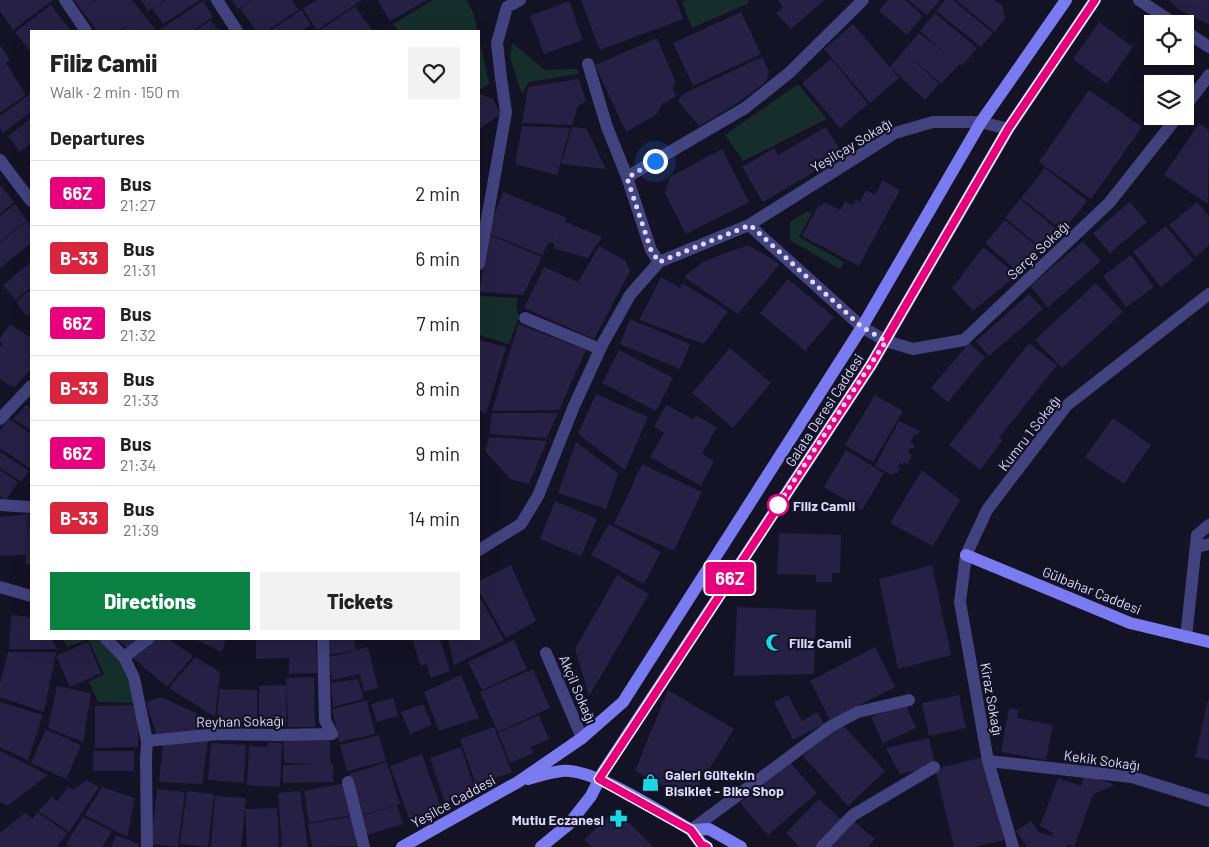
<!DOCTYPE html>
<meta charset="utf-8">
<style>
:root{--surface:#fff;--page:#f2f2f2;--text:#222;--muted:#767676;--line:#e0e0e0;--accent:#0b8043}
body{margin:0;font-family:Barlow,sans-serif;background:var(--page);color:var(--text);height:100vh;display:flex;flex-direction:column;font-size:19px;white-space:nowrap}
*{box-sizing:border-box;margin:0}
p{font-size:16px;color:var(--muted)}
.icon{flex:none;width:28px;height:28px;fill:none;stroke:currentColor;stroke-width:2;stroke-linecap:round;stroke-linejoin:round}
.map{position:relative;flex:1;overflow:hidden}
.panel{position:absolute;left:30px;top:30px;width:450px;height:610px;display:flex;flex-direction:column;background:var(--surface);border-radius:0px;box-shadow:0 5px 20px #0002}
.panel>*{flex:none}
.badge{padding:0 10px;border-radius:4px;font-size:18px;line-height:32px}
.tools{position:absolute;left:1144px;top:15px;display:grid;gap:10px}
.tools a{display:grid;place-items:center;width:50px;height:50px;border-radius:0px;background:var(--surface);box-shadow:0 5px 20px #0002;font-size:25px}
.you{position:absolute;width:25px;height:25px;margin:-12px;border:4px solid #fff;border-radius:50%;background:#1a73e8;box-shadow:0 0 0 8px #1a73e833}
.map>.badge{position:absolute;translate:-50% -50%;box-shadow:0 0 0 2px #fff}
h2{padding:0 20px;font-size:19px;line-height:45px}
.round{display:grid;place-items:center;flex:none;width:52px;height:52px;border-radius:0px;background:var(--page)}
.head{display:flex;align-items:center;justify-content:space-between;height:85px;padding:0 20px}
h1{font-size:24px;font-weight:800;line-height:38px}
.primary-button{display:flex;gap:10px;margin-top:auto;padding:10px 20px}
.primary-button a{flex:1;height:58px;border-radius:0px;background:var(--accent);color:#fff;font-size:20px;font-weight:800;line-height:58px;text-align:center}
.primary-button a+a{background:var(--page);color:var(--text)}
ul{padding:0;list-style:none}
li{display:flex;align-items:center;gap:15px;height:65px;padding:0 20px;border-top:1px solid var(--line)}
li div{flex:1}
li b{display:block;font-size:19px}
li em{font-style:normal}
li .badge{min-width:55px;font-weight:700;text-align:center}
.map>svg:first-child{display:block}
.green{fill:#152e2c}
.building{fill:#262044}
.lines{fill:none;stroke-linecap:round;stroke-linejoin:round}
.lane{stroke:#42427e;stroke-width:12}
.street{stroke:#42427e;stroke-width:12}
.secondary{stroke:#7a7bf1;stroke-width:12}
.line-casing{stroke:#fff;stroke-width:11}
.line{stroke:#e6007e;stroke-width:8}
.walk{stroke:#dcd9fb;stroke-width:5;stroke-dasharray:0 9}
.stop-dot{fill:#fff;stroke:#e6007e;stroke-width:2.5}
.labels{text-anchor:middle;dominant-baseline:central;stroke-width:4.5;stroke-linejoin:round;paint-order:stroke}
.street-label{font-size:14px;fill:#dcd9fb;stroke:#141225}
.stop-label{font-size:14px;font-weight:bold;fill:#dcd9fb;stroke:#141225;text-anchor:start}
.poi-label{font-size:14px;font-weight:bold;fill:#dcd9fb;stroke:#141225;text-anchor:start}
</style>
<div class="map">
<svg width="1209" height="847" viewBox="0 0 1209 847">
<rect width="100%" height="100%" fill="#141225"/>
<!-- green -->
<path class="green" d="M433,0H467L474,15L477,31H398L393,24Z
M687,0H748L749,3L692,28L682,2Z
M479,38L489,84L479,90Z
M512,43L545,70L577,69L579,74L529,82L522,94L510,58Z
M798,84L827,119L743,161L725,135Z
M806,212L812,213L799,237L844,262L840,269L790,240V222Z
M479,296L518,298L516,306L519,317L509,344L479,335Z
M63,639H98L121,661L136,703L98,702L89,682L104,674L88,639L67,647Z"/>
<!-- building -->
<path class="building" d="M0,0H53L13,30L0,11Z
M74,0H94L88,6L96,0H132L155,29L151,31H122L135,20L121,31H97Z
M141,0H164L154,8L166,0H200L163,24L152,8L148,11Z
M232,0H251L238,9Z
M252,0H292L298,10L267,31H256L240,8Z
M316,0H362L317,30L303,9Z
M377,0H427L390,21Z
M581,0H676L683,19L600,50Z
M778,0H824L791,29L776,13L783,7Z
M888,0H905L923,16L907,35L879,11Z
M908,0H940L927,15Z
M945,0H953L993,33L981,47L936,11Z
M956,0H994L1002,5L1005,18L995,32Z
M1169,0H1209V25L1178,9Z
M203,1L213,17L192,31H161L159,30Z
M569,1L583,40L544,54L530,16Z
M51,5L71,31H31V53L15,32Z
M355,6L372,30L369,31H319Z
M301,10L311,25L301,31H270Z
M741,12L761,54L693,86L673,43Z
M935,13L977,48L962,66L960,64L941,84L909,56L939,84L925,100L890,67L919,33L946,54L920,31Z
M211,20L219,31H195Z
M1099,22L1133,47L1107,84L1073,59Z
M853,24L899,78L870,103L824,49Z
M657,38L675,81L673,90L676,96L662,104L657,114L626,132L595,65Z
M0,45L10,60L6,63L26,95L0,113Z
M762,57L769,71L766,82L733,106L699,126L678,101L683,94Z
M831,59L868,104L840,128L802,83Z
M579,79L586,101L578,106L572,125L522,123L528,87Z
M1089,90L1142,127L1091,199L1039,162Z
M31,93V112L3,133L0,128V116Z
M480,94L493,99L501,114L479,129V95Z
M31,118V143L20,152L8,136Z
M1199,123L1209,130L1208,204L1164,175Z
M522,126L570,128L557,175L515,164Z
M572,127L586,128L606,169L561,164Z
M826,127L843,155L763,202L742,167L774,148L778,155Z
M722,149L749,202L686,234L665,193L670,177Z
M1045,168L1087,201L1063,231L1021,198Z
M883,180L900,190L859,266L802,236L818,206L826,203L840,210L845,201L853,205L856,199L860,202L866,190L875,195Z
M0,185L14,202L0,214Z
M503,192L567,218L555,244L549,242L542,255L487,233Z
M1020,199L1059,231L1044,250L1005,218Z
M1130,202L1147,222L1110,253L1093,233Z
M1197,202L1209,216V245L1196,257L1169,225Z
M15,204L27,220L0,242V216Z
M1005,220L1040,249L1019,273L985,243Z
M27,221L31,226V243L0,268V243Z
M566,222L602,237L588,258L553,248Z
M1166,226L1194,260L1161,287L1133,252Z
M490,235L542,257L523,295L479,292Z
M1083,241L1101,261L1048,307L1030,286Z
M748,245L780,264L738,314L684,277L704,261Z
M599,246L625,260L630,271L594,339L524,308L544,267L578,282Z
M983,247L1017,275L973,311L952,288Z
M1131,255L1154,287L1126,307L1103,276Z
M31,262V287L16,300L3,285Z
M661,277L680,288L682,283L728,311L704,344L639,320Z
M788,279L834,317L805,351L760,313Z
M1096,283L1123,312L1062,368L1035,340Z
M31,289V313L27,316L16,302Z
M1029,294L1043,309L989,356L976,341Z
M630,319L690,344L680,369L620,344Z
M10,324L31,338V369L14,388L0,379V347L3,344L0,342V338Z
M518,324L586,350L559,410L492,411Z
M479,340L506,347L486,414L479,410Z
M969,343L985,357L948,402L931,388Z
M1029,343L1057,365L999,438L1003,440L980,470L949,445Z
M730,348L771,383L733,428L692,393Z
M619,350L673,378L656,411L602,383Z
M596,394L648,417L625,470L578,434Z
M875,395L903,411L873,462L845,445Z
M26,405L31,408V430L13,419Z
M666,405L693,419L695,415L717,427L702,454L714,461L701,486L650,457L664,433L654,427Z
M492,413H558L547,438L489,434Z
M8,418L31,434V469L0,448V431Z
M1113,418L1151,445L1124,484L1085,457Z
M899,421L920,431L917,436L914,434L910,443L915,445L913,449L911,448L908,453L912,455L908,464L904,462L902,465L900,463L897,467L900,468L897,474L894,472L892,475L875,466Z
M489,437L547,441L529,484L510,479L485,451Z
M576,442L618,473L606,509L558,493Z
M846,450L884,473L862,510L824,487Z
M0,452L29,471L21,482L0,468Z
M642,464L702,492L674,551L614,524Z
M0,470L18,482L6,500L0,496Z
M922,470L960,500L933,546L890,523Z
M555,501L597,519L581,556L540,539Z
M28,514L26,552L29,516H31V565L25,564L26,555L0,556V517Z
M609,524L661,552L644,584L591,555Z
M779,533L841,535L840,573H832V582H816V575L777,574Z
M511,565L536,621L506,638L479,591V581Z
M932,565L951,655L898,669L879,579Z
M617,575L649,594L589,696L575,649Z
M479,596L504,640L454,665L448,639H479Z
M737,607L816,610L814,674L734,676Z
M11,615L31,617V639H52L57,649H9Z
M116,639H141L129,649Z
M153,639H169L193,656L167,687L133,658Z
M195,639H226L222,652Z
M256,639H316L317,673L289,674V658L256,659Z
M327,639H354L356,650L329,655Z
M412,639H440L450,671L431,678L427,664L421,666Z
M514,640L527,669L482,690L468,662Z
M88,642L101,673L70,687L56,656Z
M368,647L378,688L364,691L360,674L332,680L329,657Z
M875,647L895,687L830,720L810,681Z
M8,652H56L44,712L0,697V683Z
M195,657L220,672L215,717L169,688Z
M533,669L550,708L498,732L480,692Z
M461,675L479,718L439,731L424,692Z
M314,677L315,727H288L286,678Z
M358,679L364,699L333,707L331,683Z
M286,685V727H259V686Z
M57,686L91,693L83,742L48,728Z
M219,689L257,690V727L217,725Z
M668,690L734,729L690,800L635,771Z
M788,695L802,721L818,712L824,724L793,740L774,702Z
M959,695L966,728L929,736L922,703Z
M161,697L196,713L199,731L157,736L146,702Z
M393,698L398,716L377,722L371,704Z
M367,700L375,734L339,742L332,709Z
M1208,700H1209V760L1195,757Z
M0,702L43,715L28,760L0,747Z
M905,703L916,728L883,743L871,717Z
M423,704L432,725L410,734L401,712Z
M138,705V747L95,748V706Z
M1009,708L1019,710L1017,718L1053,725L1046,760L1001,752Z
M539,715L549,739L531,747L534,753L510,763L498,733Z
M840,722L885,771L848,806L803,756Z
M494,727L512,772L476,785L460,739Z
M46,729L81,745L66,779L31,763Z
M379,735L386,761L347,771L340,745Z
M929,738L935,766L900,774L886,748Z
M283,739H330V764H333V782L283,783V765L321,764L284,763Z
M208,740L202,784L159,782L163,745Z
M268,742L282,743L280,787L247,785L249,746L267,747Z
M211,743L246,745L244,783L208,780Z
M461,747L476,792L445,802L430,758Z
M0,751L48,775L7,806L0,802Z
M93,751H134V771H93Z
M422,754L443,813L411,824L390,766Z
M983,757L1004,840L975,847H954L935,769Z
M789,761L817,793L768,835L740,803Z
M387,762L400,804L361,815L349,774Z
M1085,774L1115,785L1093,794L1074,847L1068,844L1067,847H1027L1016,831L1031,821L1039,832L1052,836L1053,833L1040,826L1058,778L1081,786Z
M86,780L99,787L69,832L38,811L52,797L57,801L68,787L73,790Z
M345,783L351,815L309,823L304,791Z
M102,787L135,798L127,837L85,815Z
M157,789L185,792L178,847L151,844Z
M187,791L214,794L208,847L180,844Z
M300,791L308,847H282L278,793Z
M215,796L246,798L241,847H211Z
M819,799L844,822L820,847H800L786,833Z
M397,805L403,824L367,835L361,816Z
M277,808L279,847H247L245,809Z
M616,809L653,847H592L584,840Z
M37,812L67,833L57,847H0V833L25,813L33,819Z
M352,816L357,846L312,847L308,824Z
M83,817L112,831L102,847H71L66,844Z
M851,819L875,839L868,847H828Z
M116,835L139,844L138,847H111Z"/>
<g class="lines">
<!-- lane -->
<path class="lane" d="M525,318L600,349"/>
<!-- street -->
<path class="street" d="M65,0L86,31
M217,0L237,31
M1139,0L1175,24
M1185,31L1209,47
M588,64L607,127L627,177
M1185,107L1209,75
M0,160L31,201
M749,225L862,327L886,341L913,349L964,340L1109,203L1178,116
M659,262L651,250L627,177L745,108L789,73L863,0
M479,264L506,112L501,78L497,43L507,7L520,0
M0,419L31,386
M0,505L31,507
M1196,547L1209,544
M479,550L521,524L538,496L574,406L603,343L630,295L659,262L749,225L895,133L933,122H981L1008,129
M0,587L31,596
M1186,637L1197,535L1209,525
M106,639L124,657L134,678L147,741L146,759L147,847
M546,653L582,738
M124,657L148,639
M147,741L218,734L277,735L332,734L325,720L323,639
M988,761L1132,777L1209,801
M348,782L364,847
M691,830L831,726L858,712L909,700
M822,847L853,815L934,767
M1013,847L988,761L960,602L966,555L987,510L1066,406L1209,294"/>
<!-- secondary -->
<path class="secondary" d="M966,555L1130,623L1209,642
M528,779C539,776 551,772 562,771C594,768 662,813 691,830L701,843L707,847
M691,830L709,829L741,847
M402,847L518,782L582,738L623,702L862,327L981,122L1066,0
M541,847L569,824L591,796L603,772L871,365L1008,129L1095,0"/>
</g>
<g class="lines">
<defs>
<path id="line" d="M707,847L701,844L691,830L599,779L871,365L1008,129L1095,0"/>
</defs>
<!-- line casing -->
<use href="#line" class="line-casing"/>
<!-- line -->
<use href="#line" class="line"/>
<!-- walk -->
<path class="walk" d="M655,161L627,178L651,250L659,262L750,225L862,327L886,341L778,505"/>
</g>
<!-- icons -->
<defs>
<symbol id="mosque-bare" viewBox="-9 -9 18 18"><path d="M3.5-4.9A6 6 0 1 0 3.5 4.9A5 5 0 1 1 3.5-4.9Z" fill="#1ad8e6" stroke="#141225" stroke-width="2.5" paint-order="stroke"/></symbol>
<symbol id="shop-bare" viewBox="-9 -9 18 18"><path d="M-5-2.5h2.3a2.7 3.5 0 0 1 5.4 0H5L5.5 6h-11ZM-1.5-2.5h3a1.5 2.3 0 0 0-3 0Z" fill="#1ad8e6" stroke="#141225" stroke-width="2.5" paint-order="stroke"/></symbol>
<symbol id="pharmacy-bare" viewBox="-9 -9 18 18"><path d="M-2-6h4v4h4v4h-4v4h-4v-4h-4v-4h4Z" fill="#1ad8e6" stroke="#141225" stroke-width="2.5" paint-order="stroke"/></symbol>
</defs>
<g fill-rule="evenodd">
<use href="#mosque-bare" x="762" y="630" width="25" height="25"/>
<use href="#shop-bare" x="638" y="770" width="25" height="25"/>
<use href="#pharmacy-bare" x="606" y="806" width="25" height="25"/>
</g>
<!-- markers -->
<circle class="stop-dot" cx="778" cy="505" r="10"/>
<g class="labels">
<!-- street labels -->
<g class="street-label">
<text transform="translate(851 145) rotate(-31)">Yeşilçay Sokağı</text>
<text transform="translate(1038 250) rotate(-43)">Serçe Sokağı</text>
<text transform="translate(824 410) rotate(-57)">Galata Deresi Caddesi</text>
<text transform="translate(1029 433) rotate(-52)">Kumru 1 Sokağı</text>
<text transform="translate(1092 590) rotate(22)">Gülbahar Caddesi</text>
<text transform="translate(578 689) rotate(67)">Akçil Sokağı</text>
<text transform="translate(992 699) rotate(80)">Kiraz Sokağı</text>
<text transform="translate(240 721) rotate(-1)">Reyhan Sokağı</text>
<text transform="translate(1102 760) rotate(8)">Kekik Sokağı</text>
<text transform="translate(453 801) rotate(-29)">Yeşilce Caddesi</text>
</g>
<!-- stop labels -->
<g class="stop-label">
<text x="793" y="505">Filiz Camii</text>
</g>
<!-- poi labels -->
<g class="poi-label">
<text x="789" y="642">Filiz Camiİ</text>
<text x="665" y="774">Galeri Gültekin<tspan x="665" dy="16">Bisiklet - Bike Shop</tspan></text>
<text x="604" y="819" text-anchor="end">Mutlu Eczanesi</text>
</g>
</g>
</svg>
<div class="tools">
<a><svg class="icon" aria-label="locate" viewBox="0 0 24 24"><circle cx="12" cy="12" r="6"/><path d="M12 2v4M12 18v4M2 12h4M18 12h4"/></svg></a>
<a><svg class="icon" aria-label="layers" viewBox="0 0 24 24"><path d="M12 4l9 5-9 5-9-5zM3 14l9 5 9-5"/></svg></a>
</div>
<div class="you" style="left:655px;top:161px"></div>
<b class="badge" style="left:730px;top:578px;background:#e6007e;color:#fff">66Z</b>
<section class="panel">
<div class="head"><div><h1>Filiz Camii</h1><p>Walk · 2 min · 150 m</p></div><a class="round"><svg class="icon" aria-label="heart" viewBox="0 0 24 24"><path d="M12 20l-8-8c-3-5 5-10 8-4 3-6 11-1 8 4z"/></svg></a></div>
<h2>Departures</h2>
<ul>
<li><span class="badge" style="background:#e6007e;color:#fff">66Z</span><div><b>Bus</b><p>21:27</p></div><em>2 min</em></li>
<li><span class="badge" style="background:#d7263d;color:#fff">B-33</span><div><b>Bus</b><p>21:31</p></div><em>6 min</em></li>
<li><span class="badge" style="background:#e6007e;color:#fff">66Z</span><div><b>Bus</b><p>21:32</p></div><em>7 min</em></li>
<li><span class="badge" style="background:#d7263d;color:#fff">B-33</span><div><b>Bus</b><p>21:33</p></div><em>8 min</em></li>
<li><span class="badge" style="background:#e6007e;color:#fff">66Z</span><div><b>Bus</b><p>21:34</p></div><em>9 min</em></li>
<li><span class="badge" style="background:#d7263d;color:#fff">B-33</span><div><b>Bus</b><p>21:39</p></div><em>14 min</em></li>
</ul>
<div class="primary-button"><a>Directions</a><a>Tickets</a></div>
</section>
</div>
